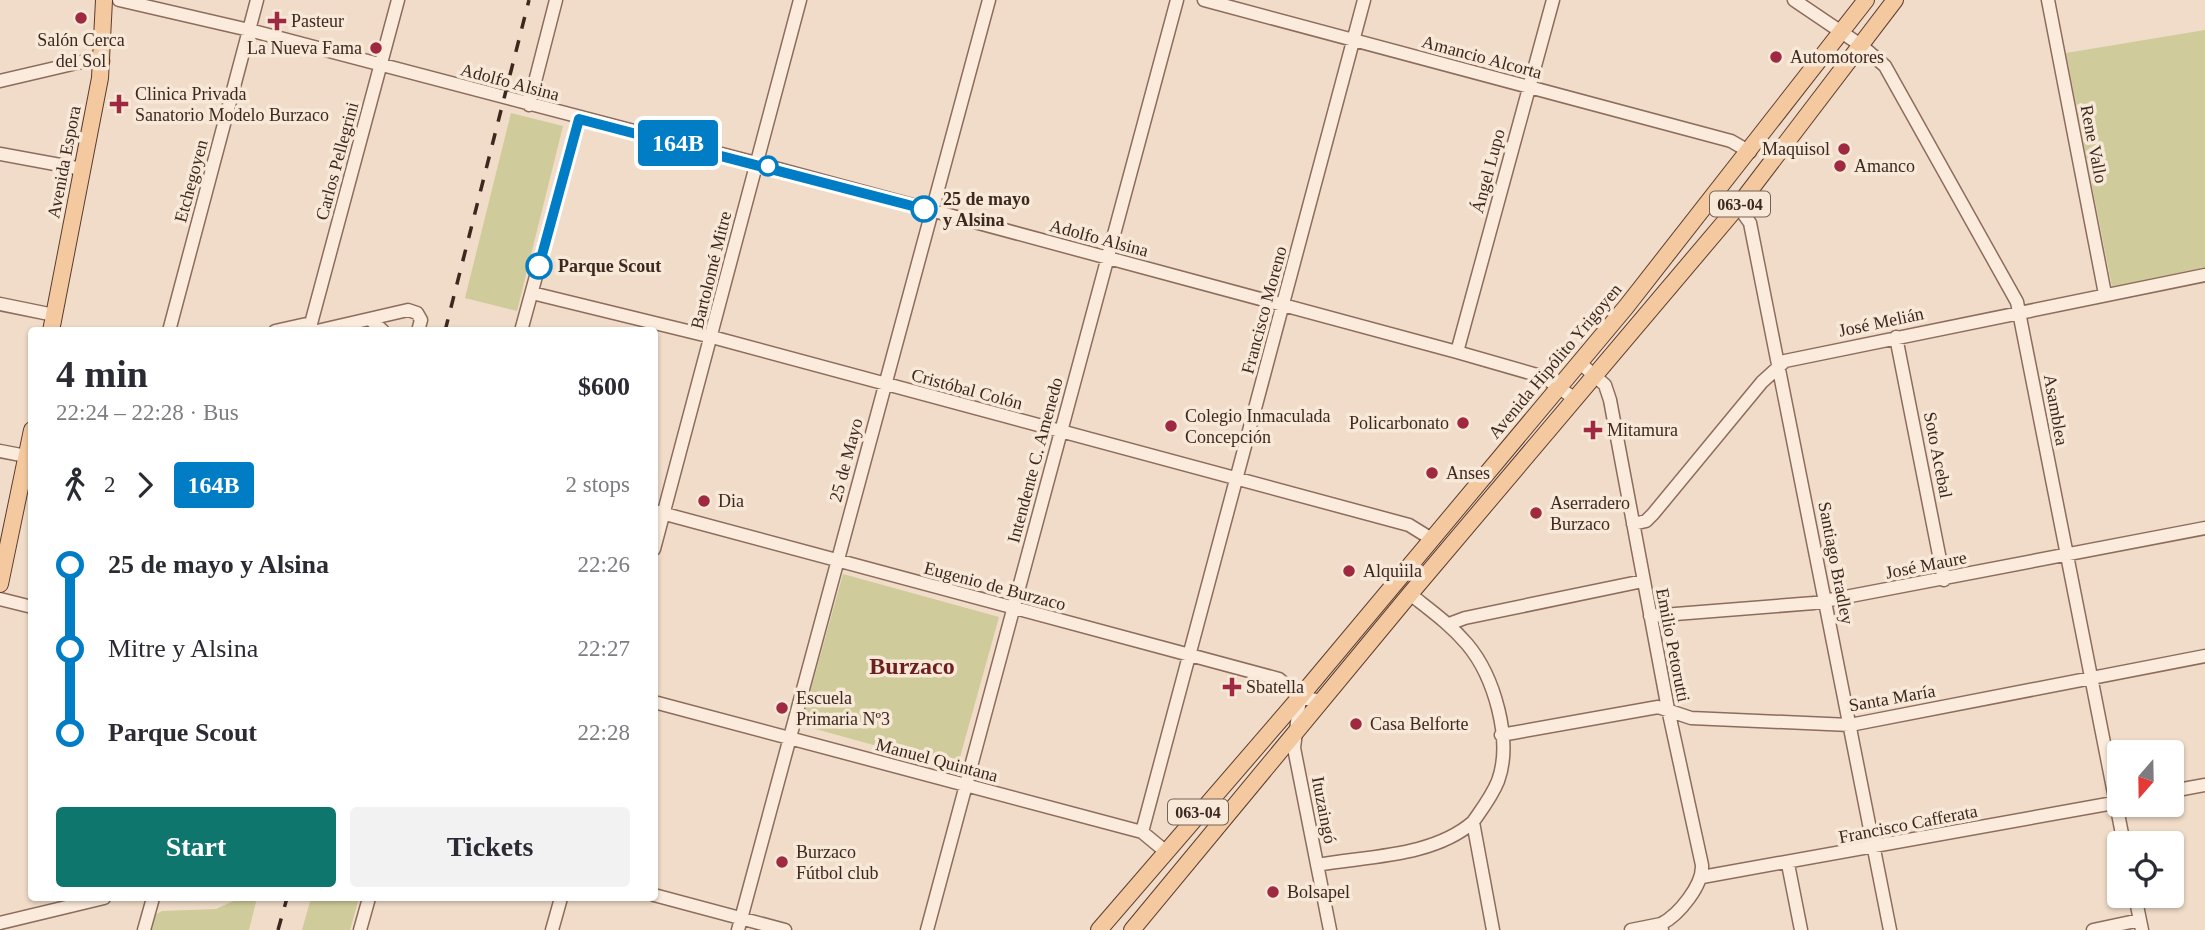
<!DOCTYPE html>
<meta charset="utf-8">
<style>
:root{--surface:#fff;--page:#f2f2f3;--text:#2b2b33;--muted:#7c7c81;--accent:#0f766e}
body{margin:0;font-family:"Times New Roman",serif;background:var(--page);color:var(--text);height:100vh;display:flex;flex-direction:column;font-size:26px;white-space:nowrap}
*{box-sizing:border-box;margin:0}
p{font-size:23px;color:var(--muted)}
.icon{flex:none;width:38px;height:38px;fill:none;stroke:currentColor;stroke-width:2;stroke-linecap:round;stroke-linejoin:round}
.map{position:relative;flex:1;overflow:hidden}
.drawer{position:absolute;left:28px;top:327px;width:630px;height:574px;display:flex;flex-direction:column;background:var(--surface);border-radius:7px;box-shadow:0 2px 5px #0004}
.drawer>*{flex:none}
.badge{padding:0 14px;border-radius:5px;font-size:24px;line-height:46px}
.needle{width:46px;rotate:200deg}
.controls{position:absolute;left:2107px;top:740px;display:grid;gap:14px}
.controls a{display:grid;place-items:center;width:77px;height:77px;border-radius:7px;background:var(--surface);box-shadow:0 2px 5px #0004;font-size:35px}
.map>.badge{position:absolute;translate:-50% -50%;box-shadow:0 0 0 4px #fff}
.legs{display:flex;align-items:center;gap:10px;height:77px;padding:0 28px;font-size:23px}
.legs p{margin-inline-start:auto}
.summary{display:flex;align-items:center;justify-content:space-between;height:119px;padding:0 28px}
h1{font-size:38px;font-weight:600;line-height:52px}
.primary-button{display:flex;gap:14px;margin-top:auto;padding:14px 28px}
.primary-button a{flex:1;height:80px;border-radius:7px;background:var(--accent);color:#fff;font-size:28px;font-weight:600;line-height:80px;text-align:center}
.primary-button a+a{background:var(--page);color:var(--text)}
ul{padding:0 28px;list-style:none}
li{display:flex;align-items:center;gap:24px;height:84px;font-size:26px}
li i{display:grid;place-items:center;width:10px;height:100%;margin:0 9px;background:currentColor}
li i::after{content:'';width:18px;height:18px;margin:-9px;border:5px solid;border-radius:50%;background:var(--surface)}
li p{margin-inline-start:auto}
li:first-child i{background:linear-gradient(#0000 50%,currentColor 0)}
li:last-child i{background:linear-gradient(currentColor 50%,#0000 0)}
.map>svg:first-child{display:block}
.green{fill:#cfcb9a}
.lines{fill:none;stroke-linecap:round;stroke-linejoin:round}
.minor-casing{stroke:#8d6c5c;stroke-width:15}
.major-casing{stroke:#5b3c30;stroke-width:18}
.minor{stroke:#faebdc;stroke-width:12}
.major{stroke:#f4c99f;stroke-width:16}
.rail{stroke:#3d2820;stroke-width:3.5;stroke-dasharray:12 12;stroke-linecap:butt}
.line-1-casing{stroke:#fff;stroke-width:16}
.line-1{stroke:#007dc5;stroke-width:10}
.poi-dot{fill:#9f2940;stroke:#f7e8d8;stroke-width:2.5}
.stop-1-dot{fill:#fff;stroke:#007dc5;stroke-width:3.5}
.labels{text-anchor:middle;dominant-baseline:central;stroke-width:7;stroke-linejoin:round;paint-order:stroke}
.shield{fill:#f7e8d8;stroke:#756257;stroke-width:2}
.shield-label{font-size:16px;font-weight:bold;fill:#3d2820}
.poi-label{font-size:18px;fill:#3d2820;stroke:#f7e8d8;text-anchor:start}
.street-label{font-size:18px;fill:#3d2820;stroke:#f7e8d8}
.stop-label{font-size:18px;font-weight:bold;fill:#3d2820;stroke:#f7e8d8;text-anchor:start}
.district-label{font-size:24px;font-weight:bold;fill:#6c1f1d;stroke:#f7e8d8}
</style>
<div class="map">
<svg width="2205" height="930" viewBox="0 0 2205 930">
<rect width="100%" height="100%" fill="#f0dcc8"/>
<!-- green -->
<path class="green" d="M2205,30V269L2112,287L2066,53Z
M511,113L563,126L517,311L465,298Z
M843,574L999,617L957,768L801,725Z
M240,898H257L249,930H151L155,915L162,911L216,909Z
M311,898H359L350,930H302Z"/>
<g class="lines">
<defs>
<path id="minor" d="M119,0L249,30L756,163L1457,352L1544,377L1575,399
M1204,0L1731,141L1750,152
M1794,0L1862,46L1885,66L2017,302L2124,844
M2048,0L2105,294
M0,81L81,62L103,61
M529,105L556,0
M0,154L82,169
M1738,206L1750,223L1890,930
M532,293L712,337L1409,525L1430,538
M0,304L54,315
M371,320L383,331
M169,331L257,0
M275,331L311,323
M309,331L398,0
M317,331L408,310L417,313L421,320L418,331
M521,331L579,119
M1896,337L1944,580
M1457,352L1553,0
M1579,362L1605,385L1610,400L1668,709L1702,865C1703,885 1679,915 1661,924L1662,930
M0,451L26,456
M654,511L1279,679L1300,697L1321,701
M1633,524L1646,521L1653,514L1762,382L1785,361L2205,275
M654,549L800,0
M1410,594C1430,610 1450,624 1467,644C1494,676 1513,740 1498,781C1492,796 1482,809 1473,822L1493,930
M0,599L32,607
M1650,616L1814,603L2205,528
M1449,624L1465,618L1643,581
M1300,697L1294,748L1330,930
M654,702L1142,832L1165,851
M1501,735L1658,707L1691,718L1850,725L2205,656
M2172,791L2205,785
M1142,832L1364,0
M1788,864L1801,930
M1317,865C1367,856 1433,857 1473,822
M1702,877L2119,802
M654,895L785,930
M2135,896L2142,930
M0,923L104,898
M144,930L153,898
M360,930L369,898
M552,930L561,898
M738,930L989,0
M927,930L1177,0
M1631,930L1661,924
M2093,930L2140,920"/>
<path id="major" d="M51,331L100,78L104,0
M0,584L32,430
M1099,930L1300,697L1626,307L1866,0
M1132,930L1410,594L1738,206L1895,0"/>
</defs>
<!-- minor casing -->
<use href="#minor" class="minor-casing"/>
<!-- major casing -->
<use href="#major" class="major-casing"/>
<!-- minor -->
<use href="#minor" class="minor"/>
<!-- major -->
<use href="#major" class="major"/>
<!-- rail -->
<path class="rail" d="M445,331L529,0
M278,930L287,898"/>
</g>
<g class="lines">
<defs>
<path id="line-1" d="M539,266L579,119L924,209"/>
</defs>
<!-- line-1 casing -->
<use href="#line-1" class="line-1-casing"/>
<!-- line-1 -->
<use href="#line-1" class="line-1"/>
</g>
<!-- markers -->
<g class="poi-dot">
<circle cx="81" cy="18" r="7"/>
<path d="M273.5 10.5h7v7h7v7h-7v7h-7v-7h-7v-7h7z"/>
<circle cx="376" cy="48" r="7"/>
<circle cx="1776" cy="57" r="7"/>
<path d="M115.5 93.5h7v7h7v7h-7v7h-7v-7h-7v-7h7z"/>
<circle cx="1844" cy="149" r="7"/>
<circle cx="1840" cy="166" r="7"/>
<circle cx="1463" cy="423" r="7"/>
<circle cx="1171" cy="426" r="7"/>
<path d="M1589.5 419.5h7v7h7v7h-7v7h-7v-7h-7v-7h7z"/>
<circle cx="1432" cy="473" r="7"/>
<circle cx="704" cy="501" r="7"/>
<circle cx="1536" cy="513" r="7"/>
<circle cx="1349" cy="571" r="7"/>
<path d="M1228.5 676.5h7v7h7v7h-7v7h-7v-7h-7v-7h7z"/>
<circle cx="782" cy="708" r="7"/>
<circle cx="1356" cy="724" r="7"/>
<circle cx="782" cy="862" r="7"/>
<circle cx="1273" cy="892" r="7"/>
</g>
<g class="stop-1-dot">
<circle cx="768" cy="166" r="9"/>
<circle cx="924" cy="209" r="12"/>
<circle cx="539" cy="266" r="12"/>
</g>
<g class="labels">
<!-- shield labels -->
<g class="shield">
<rect x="1710" y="191.5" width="60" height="25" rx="5"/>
<rect x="1168" y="799.5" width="60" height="25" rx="5"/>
</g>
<g class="shield-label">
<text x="1740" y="204">063-04</text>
<text x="1198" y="812">063-04</text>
</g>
<!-- poi labels -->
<g class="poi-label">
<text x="291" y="21">Pasteur</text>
<text x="81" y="40" text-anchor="middle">Salón Cerca<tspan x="81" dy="21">del Sol</tspan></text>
<text x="362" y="48" text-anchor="end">La Nueva Fama</text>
<text x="1790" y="57">Automotores</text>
<text x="135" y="94">Clinica Privada<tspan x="135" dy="21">Sanatorio Modelo Burzaco</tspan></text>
<text x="1830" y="149" text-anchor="end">Maquisol</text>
<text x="1854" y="166">Amanco</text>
<text x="1185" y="416">Colegio Inmaculada<tspan x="1185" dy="21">Concepción</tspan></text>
<text x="1449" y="423" text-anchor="end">Policarbonato</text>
<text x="1607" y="430">Mitamura</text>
<text x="1446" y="473">Anses</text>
<text x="718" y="501">Dia</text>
<text x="1550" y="503">Aserradero<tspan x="1550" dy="21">Burzaco</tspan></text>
<text x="1363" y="571">Alquiila</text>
<text x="1246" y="687">Sbatella</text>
<text x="796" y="698">Escuela<tspan x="796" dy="21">Primaria Nº3</tspan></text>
<text x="1370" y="724">Casa Belforte</text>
<text x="796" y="852">Burzaco<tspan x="796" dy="21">Fútbol club</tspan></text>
<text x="1287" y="892">Bolsapel</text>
</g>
<!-- street labels -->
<g class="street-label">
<text transform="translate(1482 57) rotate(15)">Amancio Alcorta</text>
<text transform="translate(510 82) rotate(15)">Adolfo Alsina</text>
<text transform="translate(2094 144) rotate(79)">Rene Vallo</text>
<text transform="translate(337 161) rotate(-75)">Carlos Pellegrini</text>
<text transform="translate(64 162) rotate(-79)">Avenida Espora</text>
<text transform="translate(1488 171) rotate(-75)">Ángel Lupo</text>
<text transform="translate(191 181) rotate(-75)">Etchegoyen</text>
<text transform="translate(1099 238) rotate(15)">Adolfo Alsina</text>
<text transform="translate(711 270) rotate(-76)">Bartolomé Mitre</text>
<text transform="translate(1264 310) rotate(-75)">Francisco Moreno</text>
<text transform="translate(1881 322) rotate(-12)">José Melián</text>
<text transform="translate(1555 361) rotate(-50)">Avenida Hipólito Yrigoyen</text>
<text transform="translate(967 389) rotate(15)">Cristóbal Colón</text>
<text transform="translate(2056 410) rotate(80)">Asamblea</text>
<text transform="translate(1938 455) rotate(79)">Soto Acebal</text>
<text transform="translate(846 460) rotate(-75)">25 de Mayo</text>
<text transform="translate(1035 460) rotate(-75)">Intendente C. Amenedo</text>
<text transform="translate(1836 563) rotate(79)">Santiago Bradley</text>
<text transform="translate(1926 565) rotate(-11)">José Maure</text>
<text transform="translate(995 586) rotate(15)">Eugenio de Burzaco</text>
<text transform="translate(1673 645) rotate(79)">Emilio Petorutti</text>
<text transform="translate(1892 698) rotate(-10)">Santa María</text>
<text transform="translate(937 760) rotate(15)">Manuel Quintana</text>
<text transform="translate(1324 810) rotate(79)">Ituzaingó</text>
<text transform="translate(1908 824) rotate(-11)">Francisco Cafferata</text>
</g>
<!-- stop labels -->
<g class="stop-label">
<text x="943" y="199">25 de mayo<tspan x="943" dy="21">y Alsina</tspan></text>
<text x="558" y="266">Parque Scout</text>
</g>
<!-- district labels -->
<g class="district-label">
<text x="912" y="666">Burzaco</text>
</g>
</g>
</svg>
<div class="controls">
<a><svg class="needle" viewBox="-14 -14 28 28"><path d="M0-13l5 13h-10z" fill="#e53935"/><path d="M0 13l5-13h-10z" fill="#7c7c81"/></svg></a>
<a><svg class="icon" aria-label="locate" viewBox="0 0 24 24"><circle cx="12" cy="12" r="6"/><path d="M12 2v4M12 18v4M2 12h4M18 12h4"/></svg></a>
</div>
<b class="badge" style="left:678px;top:143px;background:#007dc5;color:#fff">164B</b>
<section class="drawer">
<div class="summary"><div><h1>4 min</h1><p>22:24 – 22:28 · Bus</p></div><b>$600</b></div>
<div class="legs"><svg class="icon" aria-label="walk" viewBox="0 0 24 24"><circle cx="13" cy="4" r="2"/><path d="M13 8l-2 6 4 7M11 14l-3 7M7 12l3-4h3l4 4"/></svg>2<svg class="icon" aria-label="forward" viewBox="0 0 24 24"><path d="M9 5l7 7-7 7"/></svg><b class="badge" style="background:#007dc5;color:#fff">164B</b><p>2 stops</p></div>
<ul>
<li><i style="color:#007dc5"></i><b>25 de mayo y Alsina</b><p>22:26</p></li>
<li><i style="color:#007dc5"></i><span>Mitre y Alsina</span><p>22:27</p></li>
<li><i style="color:#007dc5"></i><b>Parque Scout</b><p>22:28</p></li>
</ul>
<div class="primary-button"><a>Start</a><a>Tickets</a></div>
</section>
</div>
